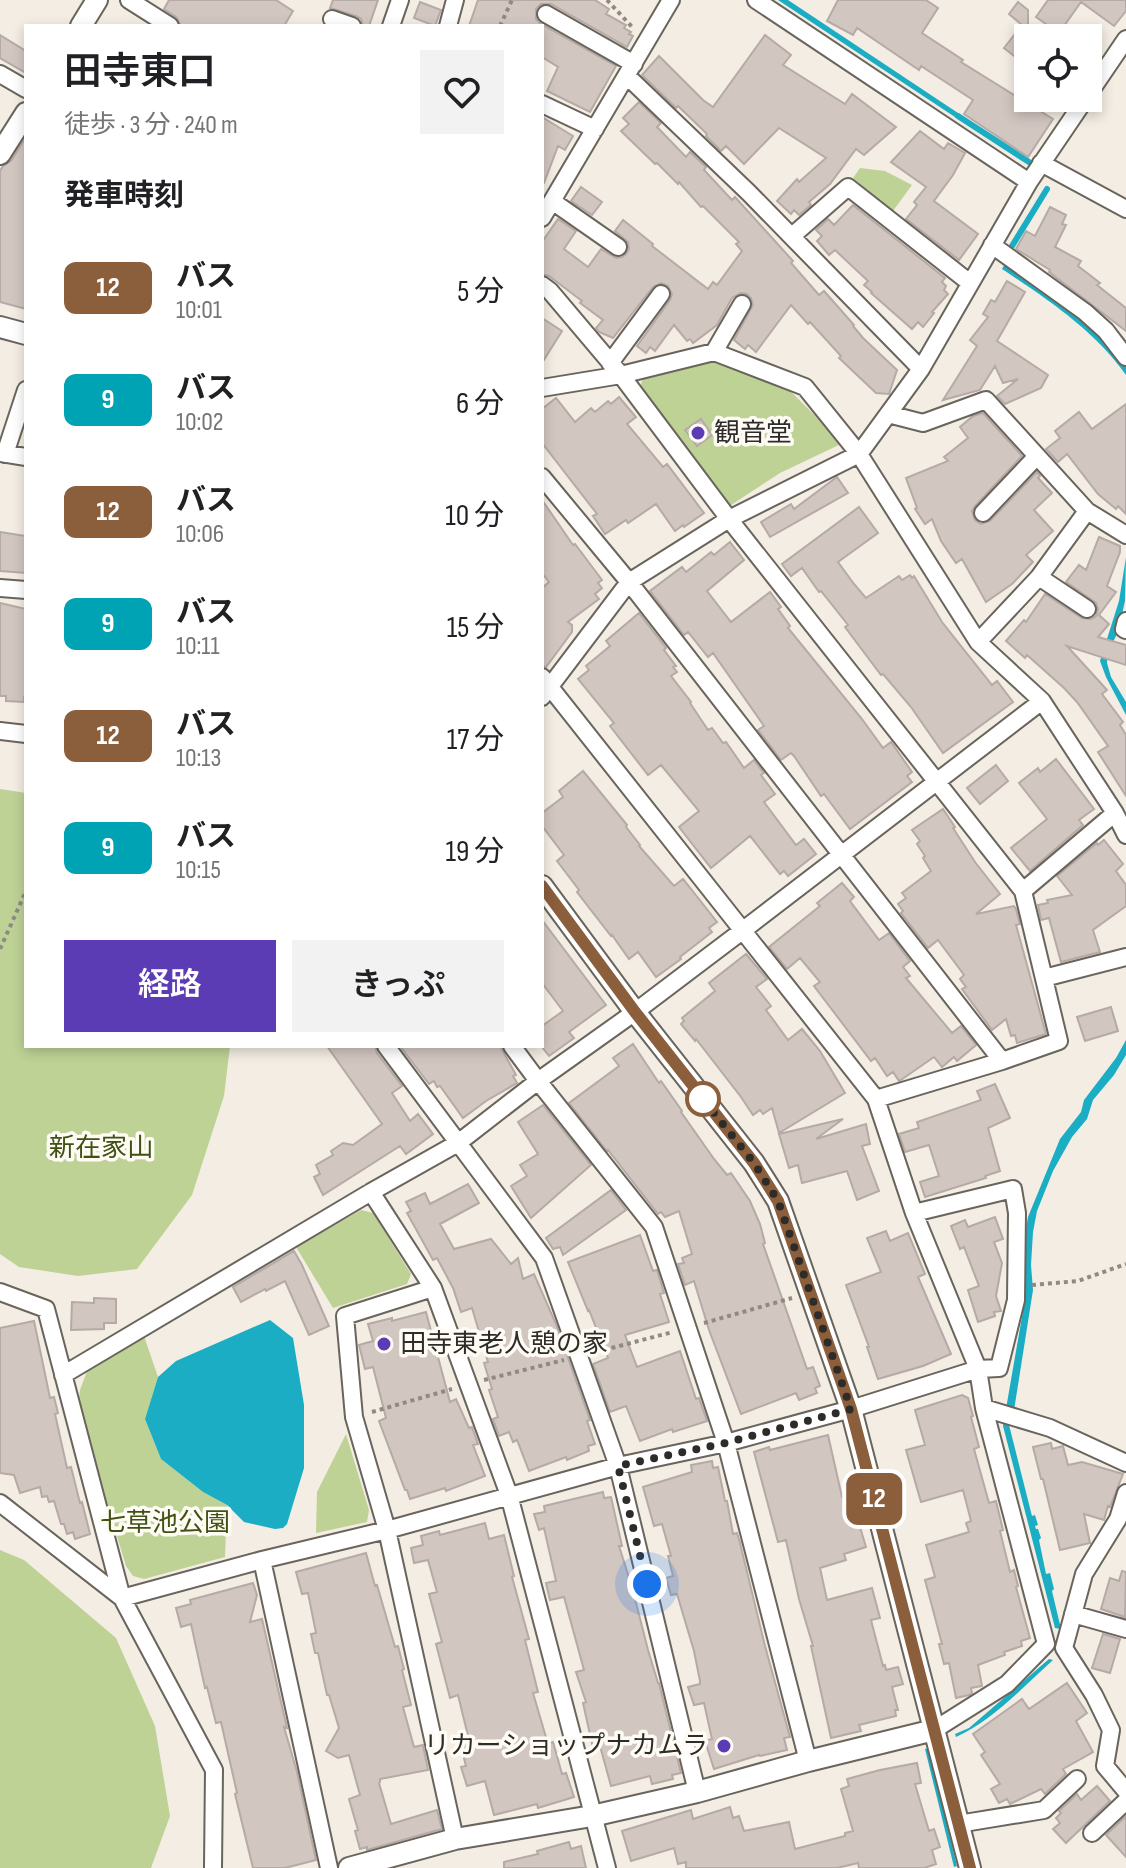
<!DOCTYPE html>
<html lang="ja">
<meta charset="utf-8">
<style>
:root{--surface:#fff;--page:#f2f2f2;--text:#202124;--muted:#757577;--accent:#5c3cb4}
body{margin:0;font-family:"Sofia Sans Condensed","Noto Sans JP",sans-serif;background:var(--page);color:var(--text);height:100vh;display:flex;flex-direction:column;font-size:30px;white-space:nowrap}
*{box-sizing:border-box;margin:0}
p{font-size:26px;color:var(--muted)}
.icon{flex:none;width:44px;height:44px;fill:none;stroke:currentColor;stroke-width:2;stroke-linecap:round;stroke-linejoin:round}
.map{position:relative;flex:1;overflow:hidden}
.details{position:absolute;left:24px;top:24px;width:520px;height:1024px;display:flex;flex-direction:column;background:var(--surface);border-radius:0px;box-shadow:0 4px 12px #0003}
.details>*{flex:none}
.badge{padding:0 16px;border-radius:12px;font-size:28px;line-height:52px}
.buttons{position:absolute;left:1014px;top:24px;display:grid;gap:16px}
.buttons a{display:grid;place-items:center;width:88px;height:88px;border-radius:0px;background:var(--surface);box-shadow:0 4px 12px #0003;font-size:40px}
.you{position:absolute;width:40px;height:40px;margin:-20px;border:6px solid #fff;border-radius:50%;background:#1a73e8;box-shadow:0 0 0 12px #1a73e833}
.map>.badge{position:absolute;translate:-50% -50%;box-shadow:0 0 0 4px #fff}
h2{padding:0 40px;font-size:30px;line-height:72px}
.round{display:grid;place-items:center;flex:none;width:84px;height:84px;border-radius:0px;background:var(--page)}
.overview{display:flex;align-items:center;justify-content:space-between;height:136px;padding:0 40px}
h1{font-size:38px;font-weight:600;line-height:60px}
.primary-button{display:flex;gap:16px;margin-top:auto;padding:16px 40px}
.primary-button a{flex:1;height:92px;border-radius:0px;background:var(--accent);color:#fff;font-size:32px;font-weight:600;line-height:92px;text-align:center}
.primary-button a+a{background:var(--page);color:var(--text)}
ul{padding:0;list-style:none}
li{display:flex;align-items:center;gap:24px;height:112px;padding:0 40px}
li div{flex:1}
li b{display:block;font-size:30px}
li em{font-style:normal}
li .badge{min-width:88px;font-weight:700;text-align:center}
.map>svg:first-child{display:block}
.green{fill:#bed295}
.water{fill:#1aadc4}
.lines{fill:none;stroke-linecap:round;stroke-linejoin:round}
.stream{stroke:#1aadc4;stroke-width:6}
.building{fill:#d2c6c1;stroke:#b5aaa6;stroke-width:2}
.minor-casing{stroke:#69645c;stroke-width:20}
.tertiary-casing{stroke:#69645c;stroke-width:24}
.path{stroke:#8f8b84;stroke-width:4;stroke-dasharray:4 4;stroke-linecap:butt}
.minor{stroke:#fff;stroke-width:16}
.tertiary{stroke:#fff;stroke-width:20}
.line-casing{stroke:#fff;stroke-width:18}
.line{stroke:#8b5e3c;stroke-width:12}
.walk{stroke:#2e2c28;stroke-width:8;stroke-dasharray:0 14.4}
.poi-dot{fill:#5c3cb4;stroke:#fefbf5;stroke-width:3}
.stop-dot{fill:#fff;stroke:#8b5e3c;stroke-width:4}
.labels{text-anchor:middle;dominant-baseline:central;stroke-width:7;stroke-linejoin:round;paint-order:stroke}
.poi-label{font-size:26px;fill:#2e2c28;stroke:#fefbf5;text-anchor:start}
.park-label{font-size:26px;fill:#415113;stroke:#fefbf5}
</style>
<div class="map">
<svg width="1126" height="1868" viewBox="0 0 1126 1868">
<rect width="100%" height="100%" fill="#f3ede3"/>
<!-- green -->
<path class="green" d="M860,168L885,171L912,185L893,211L853,178Z
M719,361L783,384L843,443L780,473L728,507L640,387L643,378Z
M0,789L26,793V1046H230L224,1096L192,1195L137,1269L78,1276L19,1267L0,1254Z
M361,1210L373,1213L411,1274L407,1284L333,1308L296,1247Z
M144,1336L158,1377L145,1419L161,1459L203,1492L227,1505L225,1557L144,1579L133,1576L126,1566L78,1407L80,1390L89,1366Z
M346,1434L369,1510L367,1522L316,1533L317,1492Z
M0,1550L24,1560L116,1638L155,1726L170,1816L151,1868H0Z"/>
<!-- water -->
<path class="water" d="M778,0H788L964,117L961,121Z
M1006,262L1096,329L1126,363V375C1094,330 1047,299 1002,269Z
M1126,557L1125,601L1118,632L1108,652L1107,663L1111,677L1126,702V715L1106,677L1100,661L1119,601Z
M1126,1040V1055L1114,1075L1093,1100L1087,1119L1072,1137L1053,1171L1037,1211L1033,1232L1031,1265L1033,1290L1012,1423L1009,1425L1032,1516L1035,1515L1038,1525L1035,1526L1036,1529H1038L1041,1538L1039,1540L1046,1574L1050,1573L1054,1589L1052,1591L1061,1629L1055,1628L1003,1426L1024,1305L1023,1245L1028,1217L1060,1139L1081,1112L1084,1100L1116,1058Z
M270,1320L293,1338L304,1405V1468L287,1524L283,1528L275,1529L244,1522L227,1505L203,1492L161,1459L145,1419L158,1377L176,1361Z
M1049,1659L1053,1660C1024,1686 991,1722 956,1737L955,1734L969,1728Z
M928,1748L957,1866L954,1867L925,1749Z"/>
<g class="lines">
<!-- stream -->
<path class="stream" d="M958,116L1029,162
M1012,246L1047,189"/>
</g>
<!-- building -->
<path class="building" d="M169,0H276L293,11L284,26H181L176,17L164,9Z
M333,0H378L369,26H363L361,19L356,16L330,8Z
M478,0H595L609,9L606,14L626,25L624,28L631,32L629,34L633,36L627,47L551,4H541L536,9V19L541,24L616,66L590,112L547,91L558,67L542,57V26H469Z
M838,0H926L938,8L922,33L963,60L961,62L1053,119L1028,157L964,114L973,100L921,66L919,70L857,28L853,35L827,21Z
M1048,0H1126V11L1114,26L1081,2L1059,33L1036,17Z
M420,2L441,10L435,26L414,18Z
M1018,2L1028,10V67L1004,48L1022,25L1009,14Z
M0,35L26,51V73L0,58Z
M765,35L791,55L783,65L845,104L852,94L896,127L864,155L856,149L830,184L809,202L811,205L799,215L794,210L791,214L777,201L797,179L799,182L826,158L779,128L744,164L726,146L721,151L706,136L707,134L678,106L676,108L642,75L659,56L703,100L713,107Z
M639,102L661,123L657,127L686,157L690,152L706,167L704,170L732,200L735,197L793,261L791,263L819,295L824,291L854,325L853,326L863,338L897,370L889,394L876,393L839,358L841,356L810,322L808,324L791,305L756,352L748,345L745,349L734,340L753,305L751,298L747,294L741,293L732,298L717,325L693,343L690,339L687,341L674,325L655,351L650,347L646,353L637,346L670,300L672,294L668,286L661,283L653,287L613,338L599,332L596,328L603,320L580,303L582,301L549,276L542,274V242L558,219L576,231L564,249L588,267L601,249L616,258L622,257L626,254L629,249L628,242L615,231L623,220L653,244L652,246L708,289L713,282L717,285L742,251L736,244L739,242L703,206L701,207L679,182L678,184L657,163L655,164L621,131L629,124L623,118Z
M542,117L573,136L565,150L558,146L544,183H542Z
M920,131L944,149L948,143L965,153L953,175L934,201L978,234L959,260L906,219L917,205L914,202L926,187L891,162Z
M26,137V309L0,302V171L3,166L11,161Z
M581,187L602,202L592,215L571,201Z
M853,205L945,278L942,282L946,286L944,290L948,294L932,312L934,313L923,327L918,322L912,329L871,293L872,292L864,285L868,281L835,250L829,255L817,241L822,236L816,230L828,219L834,225Z
M1050,207L1066,215L1062,224L1066,225L1055,247L1081,261L1078,266L1100,283L1097,285L1126,308V331L1049,272L1050,270L1016,249L1026,231L1035,236Z
M1007,281L1025,292L997,341L1048,375L1041,388L1005,404L997,396L1018,379L1003,383L995,366L980,390L943,400L977,346L970,340L988,317L983,314L991,300L995,302Z
M542,318L562,331L542,363Z
M619,397L636,417L627,424L663,467L667,464L704,513L684,527L683,525L675,531L656,504L628,523L626,520L605,534L593,516L597,514L542,443V409L556,398L575,422L591,408L595,412L608,401L611,404Z
M1126,404V514L1118,506L1116,509L1098,494L1067,454L1058,462L1046,449L1060,438L1055,431L1079,412L1092,429Z
M983,413L1022,456L975,506L972,511L975,520L981,524L990,521L1037,472L1040,476L1038,478L1052,493L1034,510L1053,531L1026,555L1033,562L1012,584L986,602L962,559L956,563L941,541L932,519L925,524L915,509L917,508L906,478L948,461L944,457L968,438L960,427L973,416Z
M701,419L712,435L697,446L685,430Z
M837,477L848,493L770,537L761,522L791,504L794,509Z
M542,500L573,545L575,544L602,580L598,583L602,588L595,594L599,599L568,622L572,625V632L546,667L542,666V588L549,582L542,573Z
M859,507L878,533L838,562L854,584L866,598L899,576L902,580L910,575L912,578L914,576L942,622L992,685L997,681L1013,702L943,753L911,707L883,674L881,675L845,627L848,625L821,591L819,592L802,568L791,576L782,564Z
M0,532L26,536V573L0,571Z
M1099,537L1120,546V552L1107,586L1116,592L1099,615L1109,624L1098,637L1126,645V665L1067,646L1107,690L1102,694L1123,722L1120,725L1126,735V796L1098,752L1108,746L1077,702L1064,688L1027,655L1025,658L1006,641L1024,620L1026,622L1045,594L1082,618L1091,619L1096,616L1098,609L1096,603L1066,582L1079,565L1086,570Z
M730,542L744,560L707,591L731,622L770,592L781,607L778,609L790,626L788,628L862,719L883,748L891,742L912,772L907,776L912,782L850,829L824,794L821,796L794,756L791,753L781,760L758,730L764,726L713,653L708,657L688,632L684,635L650,591L682,567L686,572L711,552L714,555Z
M0,603L26,609V697H24V702L6,701V696H0Z
M639,613L666,648L664,650L676,666L673,667L677,672L671,676L691,702L690,703L708,730L712,728L723,743L726,742L744,768L754,760L764,773L761,775L775,794L764,802L796,845L804,839L816,854L788,876L784,871L780,874L750,836L711,868L679,827L699,811L661,765L648,775L610,726L614,723L578,679L589,670L586,666L610,646L606,641Z
M1056,759L1094,809L1079,820L1083,825L1030,871L1011,848L1047,819L1019,783L1038,768L1040,772Z
M996,765L1008,781L980,804L967,788Z
M583,771L627,825L626,827L640,845L639,846L674,886L683,879L717,922L709,928L712,932L680,957L681,959L656,977L638,952L629,959L612,935L611,936L577,892L579,890L557,861L564,855L542,826V813L563,797L559,791Z
M943,809L955,827L953,828L975,862L1000,894L976,914L1014,906L1016,909L1020,924L1016,925L1046,1034L1017,1043L1015,1035L1011,1036L1006,1019L992,1030L962,989L966,987L960,979L964,975L938,940L928,948L901,913L903,911L898,904L906,898L902,893L931,871L923,858L925,856L917,844L920,841L912,830Z
M1104,840L1123,864L1116,871L1126,885V906L1093,930L1100,952L1061,962L1049,918L1041,920L1038,905L1048,903L1047,900L1072,895L1057,876L1097,843L1098,845Z
M842,883L854,897L850,901L879,940L889,933L910,961L903,967L910,976L906,978L952,1033L961,1026L976,1045L957,1061L954,1057L942,1067L934,1057L901,1080L899,1081L893,1072L887,1076L875,1058L871,1061L814,986L820,982L800,958L787,969L769,947L820,906L817,903Z
M542,920L606,1005L569,1032L574,1038L549,1056L542,1047V1026L563,1011L542,983Z
M746,954L767,979L756,987L771,1006L766,1010L788,1040L802,1029L820,1051L845,1093L779,1133L772,1108L763,1114L760,1110L753,1115L741,1097L696,1039L695,1041L681,1024L684,1021L682,1018L715,991L709,983Z
M1111,1007L1118,1031L1085,1041L1077,1017Z
M633,1044L659,1083L661,1081L682,1111L681,1112L714,1159L727,1175L731,1173L750,1201L760,1224L765,1243L763,1244L807,1369L813,1367L820,1386L815,1388L817,1393L799,1400L796,1393L741,1414L709,1330L694,1281L685,1285L678,1264L684,1263L682,1258L692,1254L679,1211L665,1217L661,1212L658,1214L608,1150L607,1151L569,1103L619,1066L613,1058Z
M327,1046H375L377,1053L402,1086L392,1093L410,1121L418,1114L433,1134L406,1154L400,1146L323,1195L314,1177L320,1174L316,1165L333,1155L331,1151L343,1143L353,1145L382,1124Z
M400,1046H500L516,1075L513,1076L517,1083L486,1101L463,1118L440,1086L437,1087L434,1081L429,1084Z
M995,1084L1010,1118L988,1128L1000,1171L985,1176L986,1178L925,1197L920,1182L939,1176L929,1145L905,1152L899,1134L919,1128L917,1122L981,1100L977,1091Z
M543,1105L591,1165L531,1218L511,1186L527,1176L520,1165L538,1154L518,1122Z
M843,1119L816,1139L866,1124L870,1144L862,1146L879,1191L857,1200L847,1171L802,1183L798,1165L789,1168L779,1134Z
M468,1184L479,1203L440,1224L454,1249L491,1239L511,1264L518,1258L523,1279L534,1274L556,1324L590,1420L587,1421L595,1444L588,1446L589,1451L567,1460L566,1457L529,1471L517,1440L513,1442L509,1432L499,1436L493,1419L498,1417L489,1390L492,1389L484,1363L488,1362L472,1308L461,1312L453,1288L437,1258L433,1260L407,1213L411,1211L406,1202L425,1193L430,1204Z
M611,1190L626,1210L563,1255L560,1247L553,1249L546,1238Z
M995,1217L1003,1239L994,1242L1002,1263L996,1296L1001,1311L994,1312L995,1316L978,1322L968,1290L979,1286L964,1247L960,1249L951,1226L965,1220L968,1227Z
M886,1231L890,1241L908,1233L925,1274L918,1277L951,1354L923,1366L878,1379L867,1347H869L846,1285L881,1272L867,1238Z
M640,1235L653,1271L657,1270L664,1293L660,1294L669,1322L625,1335L637,1367L680,1351L696,1399L699,1398L707,1421L673,1432L672,1429L640,1441L626,1406L610,1412L593,1364L608,1358L589,1310L588,1311L568,1262Z
M294,1251L302,1265L329,1326L309,1335L285,1281L266,1291L265,1289L241,1302L233,1287Z
M94,1298L116,1299V1323H104V1329L71,1330L72,1302L94,1303Z
M426,1312L450,1402L456,1399L469,1428L472,1427L478,1444L473,1445L485,1476L446,1491L445,1488L410,1499L407,1490H405L379,1421L386,1418L373,1367L365,1369L359,1345L373,1341L368,1324L392,1318V1321Z
M34,1321L50,1398L54,1397L58,1413L55,1414L67,1468L71,1467L80,1503L82,1502L90,1534L75,1539L73,1532L67,1534L64,1524H61L54,1501L49,1502L47,1496L42,1497L40,1487L20,1493L14,1475L0,1473V1328Z
M962,1395L968,1398L973,1416L971,1417L979,1447L974,1449L989,1503L996,1501L1003,1530L1000,1531L1010,1572L1014,1570L1018,1586L1016,1587L1030,1638L1021,1641L1022,1646L1004,1652L1005,1655L978,1665L982,1686L971,1688L972,1693L969,1695L956,1698L949,1663L944,1664L939,1644H942L925,1580L935,1577L926,1545L969,1532L966,1523L971,1521L963,1490L921,1502L906,1450L925,1445L915,1410Z
M828,1435L842,1497L855,1493L862,1516L857,1517L866,1547L844,1554L846,1560L820,1568L827,1600L872,1588L880,1618L871,1620L883,1666L885,1665L886,1670L898,1667L903,1684L892,1687L898,1710H895L896,1716L859,1725L861,1731L831,1738L811,1646H813L799,1599L786,1540L778,1542L754,1452L769,1447L770,1450Z
M1051,1443L1052,1449L1063,1446L1068,1465L1082,1462L1123,1474L1110,1507L1108,1506L1104,1520L1084,1514L1090,1543L1060,1550L1043,1479H1041L1033,1447Z
M712,1461L713,1468L718,1467L725,1501H727L733,1534L737,1533L740,1543L765,1646L790,1737L784,1738L787,1750L760,1756L759,1755L714,1769L705,1741L712,1739L704,1703L694,1705L688,1687L700,1684V1681L694,1651L677,1594L671,1595L666,1578L673,1576L668,1556H671L662,1524L654,1526L643,1487L692,1472L691,1465Z
M603,1492L604,1498L611,1497L622,1546H619L632,1587L648,1650L658,1683H659L681,1773L672,1775L673,1779L652,1784L650,1776L611,1786L600,1746L593,1748L583,1703L586,1702L576,1672L584,1670L564,1597L550,1600L546,1583L556,1581L544,1528L539,1530L534,1514L545,1512L544,1506Z
M485,1523L489,1539L504,1535L514,1576L512,1577L529,1639L525,1640L538,1692L533,1693L548,1744L553,1742L562,1774L566,1773L574,1797L538,1808L537,1804L494,1815L485,1781L467,1786L461,1767L466,1766L459,1739L468,1736L458,1695L450,1698L436,1644L442,1642L429,1594L437,1592L428,1560L414,1563L411,1548L423,1545L421,1536L439,1531L440,1535Z
M366,1553L375,1586L377,1585L395,1647L398,1646L404,1669L402,1670L411,1705L403,1707L414,1747L423,1745L428,1770L380,1779V1782L379,1783L391,1824L437,1810L442,1829L367,1850V1847L360,1849L355,1831L358,1830L349,1799L360,1795L349,1755L338,1758L326,1751L339,1728L329,1695H327L318,1653H315L311,1634L316,1633L308,1593L302,1594L296,1572Z
M1122,1571L1126,1572L1125,1617L1101,1609L1110,1578L1119,1581Z
M253,1583L257,1595L250,1622L262,1619L287,1728L284,1727L297,1772L316,1860L285,1868H253L235,1794L237,1793L221,1722L216,1723L207,1687L205,1688L191,1624L181,1627L176,1608L191,1604L190,1600Z
M1103,1634L1120,1639L1110,1673L1092,1668Z
M1067,1683L1087,1713L1076,1721L1093,1752L1063,1769L1066,1774L1045,1794L1041,1789L1010,1804L1007,1799L999,1803L991,1789L1000,1784L981,1755L985,1752L973,1734L1022,1699L1029,1709Z
M917,1763L921,1783L915,1784L929,1831L934,1829L940,1847L932,1850L936,1864L924,1868H859L858,1863L837,1868H686V1862L678,1864L674,1848L631,1861L622,1831L691,1810L693,1819L730,1807L733,1818L739,1816L744,1831L789,1822L795,1849L845,1836V1833L853,1831L841,1789L849,1786L847,1779L880,1770Z
M1097,1786L1110,1801L1066,1843L1053,1829L1060,1823L1056,1818L1061,1813L1059,1811L1077,1794L1081,1800Z
M1126,1816V1857L1106,1835Z
M569,1842L571,1849L581,1846L586,1868H504V1862L538,1854L537,1851Z"/>
<g class="lines">
<defs>
<path id="minor" d="M129,0L170,26
M756,0L1029,182
M546,14L634,64
M332,19L352,26
M391,26L400,0
M448,26L455,0
M0,74L26,89
M627,76L749,193L921,369
M1088,95L1126,39
M542,104L595,129
M1041,163L1126,209
M552,201L618,247
M542,218L671,0
M792,236L848,187L970,283
M992,245L1085,312L1106,331L1126,357
M542,285L550,291L621,375L729,519L1023,891L1059,1041L1002,1061L876,1099
M714,352L742,304
M610,363L661,294
M542,388L621,375L714,352L805,387L859,454L978,642L1042,701L1115,813L1126,835
M888,414L923,423L986,400L1087,511L1126,535
M0,453L26,457
M5,454L26,390
M542,477L629,582L1002,1061
M983,513L1037,456
M1039,577L1087,609
M0,588L26,590
M1126,621L1124,629L1126,630
M978,642L1039,577L1087,511
M542,677L876,1099L914,1213L978,1369L984,1408L1046,1644L1007,1684L934,1730
M542,697L629,582L729,519L859,454L921,369L1029,182L1086,98
M0,731L26,734
M1023,891L1115,813
M1044,978L1126,957
M386,1046L544,1258L618,1466L697,1792
M512,1046L538,1081L654,1227L726,1443L808,1761
M371,1192L433,1288L509,1495L607,1868
M433,1288L345,1316L354,1417L387,1530L455,1839
M0,1292L46,1309L122,1598L262,1560L387,1530L618,1466L726,1443L851,1409L978,1369L999,1368L1016,1300L1017,1213L1013,1189L914,1213
M63,1375L371,1192L458,1143L538,1081L635,1012L742,931L1042,701
M984,1408L1050,1428L1126,1463
M1126,1493L1118,1519L1084,1574L1064,1648L1094,1695L1111,1730L1105,1766L1126,1791
M0,1503L122,1598L214,1770L213,1868
M262,1560L329,1868
M1073,1614L1126,1629
M958,1824L1044,1810L1077,1779
M1092,1833L1126,1801"/>
<path id="tertiary" d="M81,26L97,0
M0,154L26,113
M0,327L26,334
M542,886L635,1012L754,1163L778,1201L851,1409L970,1868
M349,1868L455,1839L592,1816L697,1792L808,1761L934,1730"/>
</defs>
<!-- minor casing -->
<use href="#minor" class="minor-casing"/>
<!-- tertiary casing -->
<use href="#tertiary" class="tertiary-casing"/>
<!-- path -->
<path class="path" d="M607,0L634,29
M500,26L512,0
M0,949L26,891
M1032,1285L1078,1281L1126,1264
M704,1323L792,1298
M596,1352L673,1332
M484,1380L564,1360
M372,1412L452,1389"/>
<!-- minor -->
<use href="#minor" class="minor"/>
<!-- tertiary -->
<use href="#tertiary" class="tertiary"/>
</g>
<g class="lines">
<defs>
<path id="line" d="M542,886L635,1012L754,1163L778,1201L851,1409L970,1868"/>
</defs>
<!-- line casing -->
<use href="#line" class="line-casing"/>
<!-- line -->
<use href="#line" class="line"/>
<!-- walk -->
<path class="walk" d="M647,1584L618,1466L726,1443L851,1409L778,1201L754,1163L703,1099"/>
</g>
<!-- markers -->
<g class="poi-dot">
<circle cx="698" cy="433" r="8"/>
<circle cx="384" cy="1344" r="8"/>
<circle cx="724" cy="1746" r="8"/>
</g>
<circle class="stop-dot" cx="703" cy="1099" r="16"/>
<g class="labels">
<!-- poi labels -->
<g class="poi-label">
<text x="714" y="433">観音堂</text>
<text x="400" y="1344">田寺東老人憩の家</text>
<text x="708" y="1746" text-anchor="end">リカーショップナカムラ</text>
</g>
<!-- park labels -->
<g class="park-label">
<text x="101" y="1148">新在家山</text>
<text x="165" y="1523">七草池公園</text>
</g>
</g>
</svg>
<div class="buttons">
<a><svg class="icon" aria-label="locate" viewBox="0 0 24 24"><circle cx="12" cy="12" r="6"/><path d="M12 2v4M12 18v4M2 12h4M18 12h4"/></svg></a>
</div>
<div class="you" style="left:647px;top:1584px"></div>
<b class="badge" style="left:874px;top:1499px;background:#8b5e3c;color:#fff">12</b>
<section class="details">
<div class="overview"><div><h1>田寺東口</h1><p>徒歩 · 3 分 · 240 m</p></div><a class="round"><svg class="icon" aria-label="heart" viewBox="0 0 24 24"><path d="M12 20l-8-8c-3-5 5-10 8-4 3-6 11-1 8 4z"/></svg></a></div>
<h2>発車時刻</h2>
<ul>
<li><span class="badge" style="background:#8b5e3c;color:#fff">12</span><div><b>バス</b><p>10:01</p></div><em>5 分</em></li>
<li><span class="badge" style="background:#00a3b4;color:#fff">9</span><div><b>バス</b><p>10:02</p></div><em>6 分</em></li>
<li><span class="badge" style="background:#8b5e3c;color:#fff">12</span><div><b>バス</b><p>10:06</p></div><em>10 分</em></li>
<li><span class="badge" style="background:#00a3b4;color:#fff">9</span><div><b>バス</b><p>10:11</p></div><em>15 分</em></li>
<li><span class="badge" style="background:#8b5e3c;color:#fff">12</span><div><b>バス</b><p>10:13</p></div><em>17 分</em></li>
<li><span class="badge" style="background:#00a3b4;color:#fff">9</span><div><b>バス</b><p>10:15</p></div><em>19 分</em></li>
</ul>
<div class="primary-button"><a>経路</a><a>きっぷ</a></div>
</section>
</div>
